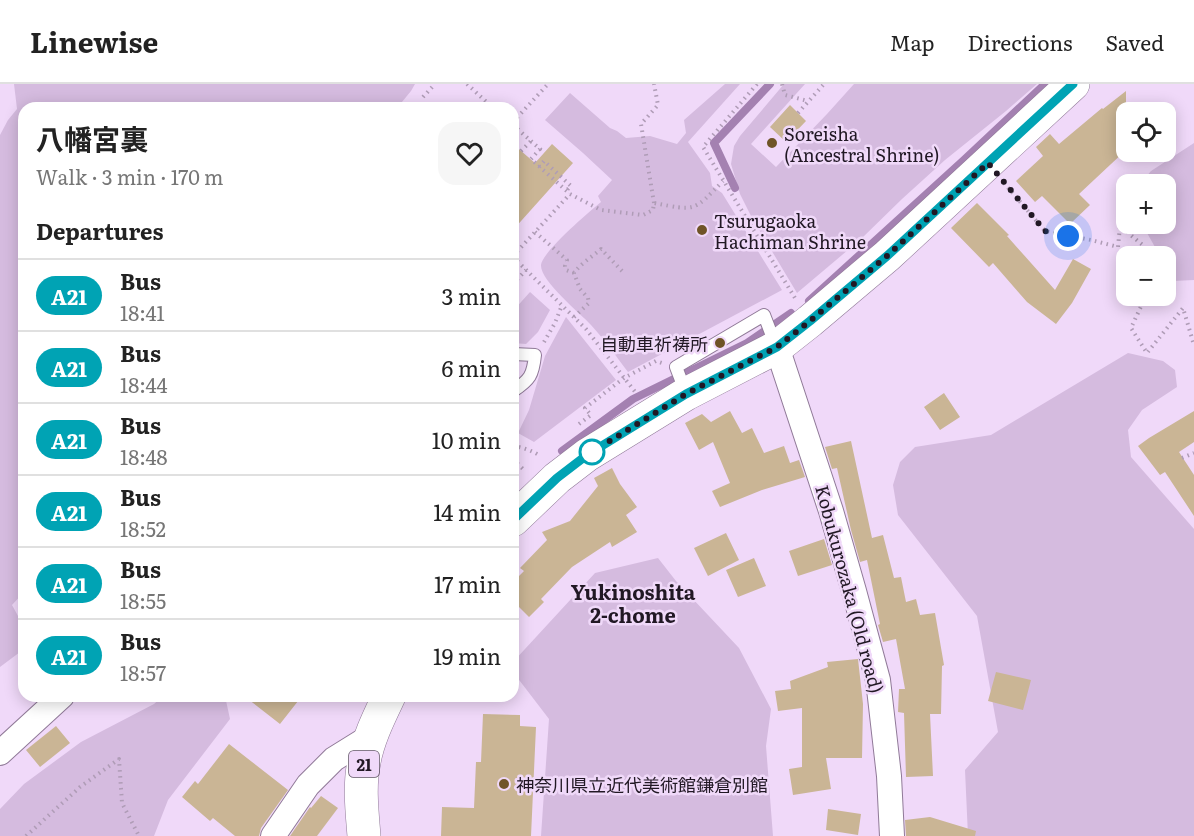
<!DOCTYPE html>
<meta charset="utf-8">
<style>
:root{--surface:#fff;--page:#f6f6f6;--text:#222;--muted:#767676;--line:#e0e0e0}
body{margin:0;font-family:Literata,"Noto Sans JP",serif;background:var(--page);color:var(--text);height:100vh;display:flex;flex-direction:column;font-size:22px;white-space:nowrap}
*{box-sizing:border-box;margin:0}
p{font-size:20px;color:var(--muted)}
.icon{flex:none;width:33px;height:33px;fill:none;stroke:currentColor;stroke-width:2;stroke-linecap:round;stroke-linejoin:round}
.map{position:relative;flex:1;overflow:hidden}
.side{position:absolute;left:18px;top:18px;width:501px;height:600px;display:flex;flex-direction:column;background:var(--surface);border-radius:18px;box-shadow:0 3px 15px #0003}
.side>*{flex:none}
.badge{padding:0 12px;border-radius:20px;font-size:21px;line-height:39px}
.buttons{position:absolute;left:1116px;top:18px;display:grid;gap:12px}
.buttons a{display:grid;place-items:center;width:60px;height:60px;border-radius:12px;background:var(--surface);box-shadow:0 3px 15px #0003;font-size:30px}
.you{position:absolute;width:30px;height:30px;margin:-15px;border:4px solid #fff;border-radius:50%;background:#1a73e8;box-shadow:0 0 0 9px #1a73e833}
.map>.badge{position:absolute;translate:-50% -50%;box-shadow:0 0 0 3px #fff}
h2{padding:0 18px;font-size:22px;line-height:54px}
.round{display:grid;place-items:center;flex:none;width:63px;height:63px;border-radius:18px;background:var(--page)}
.summary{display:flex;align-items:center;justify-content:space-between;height:102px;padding:0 18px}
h1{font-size:28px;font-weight:700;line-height:45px}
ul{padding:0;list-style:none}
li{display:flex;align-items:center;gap:18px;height:72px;padding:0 18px;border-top:2px solid var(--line)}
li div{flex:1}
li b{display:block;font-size:22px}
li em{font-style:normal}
li .badge{min-width:66px;font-weight:700;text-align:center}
header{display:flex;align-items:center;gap:36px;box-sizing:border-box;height:84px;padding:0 30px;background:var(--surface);border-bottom:2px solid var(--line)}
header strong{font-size:28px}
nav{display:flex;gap:33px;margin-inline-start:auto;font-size:21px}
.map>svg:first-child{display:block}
.green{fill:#d5bbdf}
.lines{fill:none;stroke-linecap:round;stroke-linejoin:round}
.stream{stroke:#a481b1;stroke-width:8}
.building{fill:#cab595}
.service-casing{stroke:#907a98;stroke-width:14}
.minor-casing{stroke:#907a98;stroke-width:26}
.primary-casing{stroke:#907a98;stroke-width:34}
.path{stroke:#af9cb6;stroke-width:4;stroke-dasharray:1.5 4.5;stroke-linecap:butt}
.service{stroke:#fff;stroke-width:12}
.minor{stroke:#fff;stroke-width:24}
.primary{stroke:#fff;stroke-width:33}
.line-casing{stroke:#fff;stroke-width:14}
.line{stroke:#00a3b4;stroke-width:9}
.walk{stroke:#211824;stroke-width:6;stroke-dasharray:0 10.8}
.poi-dot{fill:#6f5427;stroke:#f0d9f9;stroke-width:2}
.stop-dot{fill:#fff;stroke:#00a3b4;stroke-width:3}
.labels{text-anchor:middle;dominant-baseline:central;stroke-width:5;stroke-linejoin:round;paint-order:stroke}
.shield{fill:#f0d9f9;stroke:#5f5264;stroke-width:1.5}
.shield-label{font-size:16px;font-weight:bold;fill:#211824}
.poi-label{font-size:18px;fill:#211824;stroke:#f0d9f9;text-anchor:start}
.street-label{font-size:18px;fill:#211824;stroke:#f0d9f9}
.neighbourhood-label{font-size:20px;font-weight:bold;fill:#211824;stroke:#f0d9f9}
</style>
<header>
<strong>Linewise</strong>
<nav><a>Map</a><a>Directions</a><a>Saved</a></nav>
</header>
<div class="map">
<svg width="1194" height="752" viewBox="0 0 1194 752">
<rect width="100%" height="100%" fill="#f0d9f9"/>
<!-- green -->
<path class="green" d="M14,0H415L411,7L397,24H24V508L12,521L24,543V565L0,583V51L8,36L17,25Z
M725,0H740L688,58L710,89L712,102L722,109L782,206L628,288C616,272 604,255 591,241C580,229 540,197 541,181C542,168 589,128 601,118L598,112L612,96L583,69L545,36L570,9L610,44L617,47L626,54L650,52L677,60L686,49L684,36Z
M784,0H805L751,60L776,83L827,30L854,0H1037L1006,27L945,76L902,115L861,155L797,209L752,134L740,110L731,80L734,62L740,52Z
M1194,59V196L1173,197L1166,182V172H1160L1142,140H1166V100H1140L1151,87Z
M530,208L550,226L538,248L526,260L513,259V227Z
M566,233L616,296L534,358L518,349L529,326L545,272Z
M1128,269L1163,277L1175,286L1177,303L1142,326L1128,346L1131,373L1194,445V752H968L965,686L998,648L977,532L898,431L893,401L900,378L915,363L991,351Z
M658,474L676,497L739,564L771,625L766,662L773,752H541L549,635L513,588V578L595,489Z
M163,612H225L230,635L168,716L154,752H0V725L24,700L81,658L154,620Z"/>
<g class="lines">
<!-- stream -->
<path class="stream" d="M735,104L714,59L770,0
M809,217L964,76L1045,0
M562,367L633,315L747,259L791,229"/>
</g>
<!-- building -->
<path class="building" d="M1126,7V66L1079,110L1090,121L1070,140L1042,112L1035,118L1016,97L1043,72L1036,63L1050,50L1059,60L1102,24L1103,25Z
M790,21L806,37L786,58L770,43Z
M513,60L535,79L552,60L573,79L513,146Z
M977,119L1009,151L1007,152L1055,206L1073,175L1091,185L1072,219L1056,240L1027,218L993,179L989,183L951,144Z
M944,309L960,333L940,346L924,323Z
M730,327L742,349L752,344L764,369L784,362L790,379L799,376L805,393L762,406L720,423L712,407L730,399L713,358L699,366L685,339L702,330L711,338Z
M1194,327V358L1179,368L1194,391V432L1165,388L1160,391L1138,362L1149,354Z
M851,357L872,454L883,451L894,494L901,493L906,518L916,515L920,531L935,529L944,581L942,582L941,630H930L933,692L906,693L904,629L898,628L899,605H905L896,555L883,558L878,541L880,540L867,476L860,478L851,446L837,384L832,385L825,363Z
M612,384L620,400L637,423L626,431L637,448L612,463L610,458L572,483L541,515L544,518L529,533L513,517V498L524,487L520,484L547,456L542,448L570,437L598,402L594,394Z
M726,449L739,476L708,492L694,464Z
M824,455L832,481L798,492L789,467Z
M754,474L766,502L738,513L726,486Z
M858,575L863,620L862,674H826L831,705L793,711L789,685L802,683V624L778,627L775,607L791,605L790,597L828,583L827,578Z
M996,588L1031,596L1023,626L988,617Z
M244,612H302L280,640Z
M483,630L520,631V642L536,643L531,752H441L442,723L474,724L476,678H481Z
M56,642L70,659L40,683L26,666Z
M229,660L288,706L261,744L259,752H235L213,734L210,737L182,713L195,697L198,700Z
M321,712L338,724L317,752H290L310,723L311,724Z
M828,725L861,730L858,751L826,746Z
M930,733L976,747L975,752H906L905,736Z"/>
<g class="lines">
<defs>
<path id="service" d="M513,270L535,271C533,291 530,296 513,307
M686,309L676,283L764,231L776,262"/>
<path id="minor" d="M777,263L831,427L854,507L878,596L889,692L892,752
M0,669L62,612
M273,752L308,701L334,675L371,652"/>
<path id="primary" d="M513,436L557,394L587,371L686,310L777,263L810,237L887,172L1073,0
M364,752C362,727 359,702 364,678C368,655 379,633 389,612"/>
</defs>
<!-- service casing -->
<use href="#service" class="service-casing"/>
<!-- minor casing -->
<use href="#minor" class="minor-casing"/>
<!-- primary casing -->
<use href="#primary" class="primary-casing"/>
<!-- path -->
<path class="path" d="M467,0L493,24
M757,0L703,63L795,214
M782,0L785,11L808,17
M423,13L435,0
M798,29L824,0
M513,38L548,0
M513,41L540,65L531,75L570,110L601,126L643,131L653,126L654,119C696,127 693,128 723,97
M540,65L544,69
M521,67L531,57
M539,83L544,77L571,102L566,107
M1004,99L1045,147L1091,156L1118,163L1120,142L1145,163V172
M654,119L641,40L658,21L654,0
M535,148L567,176L565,182L566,186L574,189
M513,172L570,110
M513,173L586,245L636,309
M513,200L526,186
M1144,212V216L1131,244L1147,269L1183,224L1194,261
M574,233L589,219L588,214L580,205L574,189C581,179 592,173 601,165L622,187
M544,258L555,239L562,221
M579,340L591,331L585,324L624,294L656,277L662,279
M513,362C522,363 533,367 540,372
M1182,374L1194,369
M513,375L525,387
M26,752L80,703L119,675L122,719L139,752"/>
<!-- service -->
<use href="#service" class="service"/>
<!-- minor -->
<use href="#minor" class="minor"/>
<!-- primary -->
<use href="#primary" class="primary"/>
</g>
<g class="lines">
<defs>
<path id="line" d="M513,436L557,394L587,371L686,310L777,263L810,237L887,172L1073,0"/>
</defs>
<!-- line casing -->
<use href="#line" class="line-casing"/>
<!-- line -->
<use href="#line" class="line"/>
<!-- walk -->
<path class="walk" d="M592,368L587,371L686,310L777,263L810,237L887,172L988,79L1045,147L1068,152"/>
</g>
<!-- markers -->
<g class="poi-dot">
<circle cx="772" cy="59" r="6"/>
<circle cx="702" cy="146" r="6"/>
<circle cx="720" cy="259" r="6"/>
<circle cx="504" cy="700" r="6"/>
</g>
<circle class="stop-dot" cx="592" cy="368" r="12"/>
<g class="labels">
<!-- shield labels -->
<rect class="shield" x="349" y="667" width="30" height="26" rx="4.5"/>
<g class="shield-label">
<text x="364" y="680">21</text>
</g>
<!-- poi labels -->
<g class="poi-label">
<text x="784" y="49">Soreisha<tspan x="784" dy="21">(Ancestral Shrine)</tspan></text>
<text x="714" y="136">Tsurugaoka<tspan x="714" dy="21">Hachiman Shrine</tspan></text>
<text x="708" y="259" text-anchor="end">自動車祈祷所</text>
<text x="516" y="700">神奈川県立近代美術館鎌倉別館</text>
</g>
<!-- street labels -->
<g class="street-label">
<text transform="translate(850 505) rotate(75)">Kobukurozaka (Old road)</text>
</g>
<!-- neighbourhood labels -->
<g class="neighbourhood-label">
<text x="633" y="507">Yukinoshita<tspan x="633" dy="23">2-chome</tspan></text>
</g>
</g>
</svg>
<div class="buttons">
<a><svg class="icon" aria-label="locate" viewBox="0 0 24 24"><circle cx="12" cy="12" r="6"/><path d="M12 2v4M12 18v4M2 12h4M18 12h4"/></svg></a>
<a>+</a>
<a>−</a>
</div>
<div class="you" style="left:1068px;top:152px"></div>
<section class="side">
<div class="summary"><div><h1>八幡宮裏</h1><p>Walk · 3 min · 170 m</p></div><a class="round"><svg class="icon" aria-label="heart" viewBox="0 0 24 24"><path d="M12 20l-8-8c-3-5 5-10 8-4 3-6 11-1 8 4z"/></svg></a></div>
<h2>Departures</h2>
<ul>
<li><span class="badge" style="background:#00a3b4;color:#fff">A21</span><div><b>Bus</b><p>18:41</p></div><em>3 min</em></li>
<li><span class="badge" style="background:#00a3b4;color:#fff">A21</span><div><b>Bus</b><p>18:44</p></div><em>6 min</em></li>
<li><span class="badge" style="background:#00a3b4;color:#fff">A21</span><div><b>Bus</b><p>18:48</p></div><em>10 min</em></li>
<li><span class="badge" style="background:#00a3b4;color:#fff">A21</span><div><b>Bus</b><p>18:52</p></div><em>14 min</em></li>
<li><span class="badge" style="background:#00a3b4;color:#fff">A21</span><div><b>Bus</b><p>18:55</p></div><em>17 min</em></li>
<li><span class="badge" style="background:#00a3b4;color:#fff">A21</span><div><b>Bus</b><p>18:57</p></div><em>19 min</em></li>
</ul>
</section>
</div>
